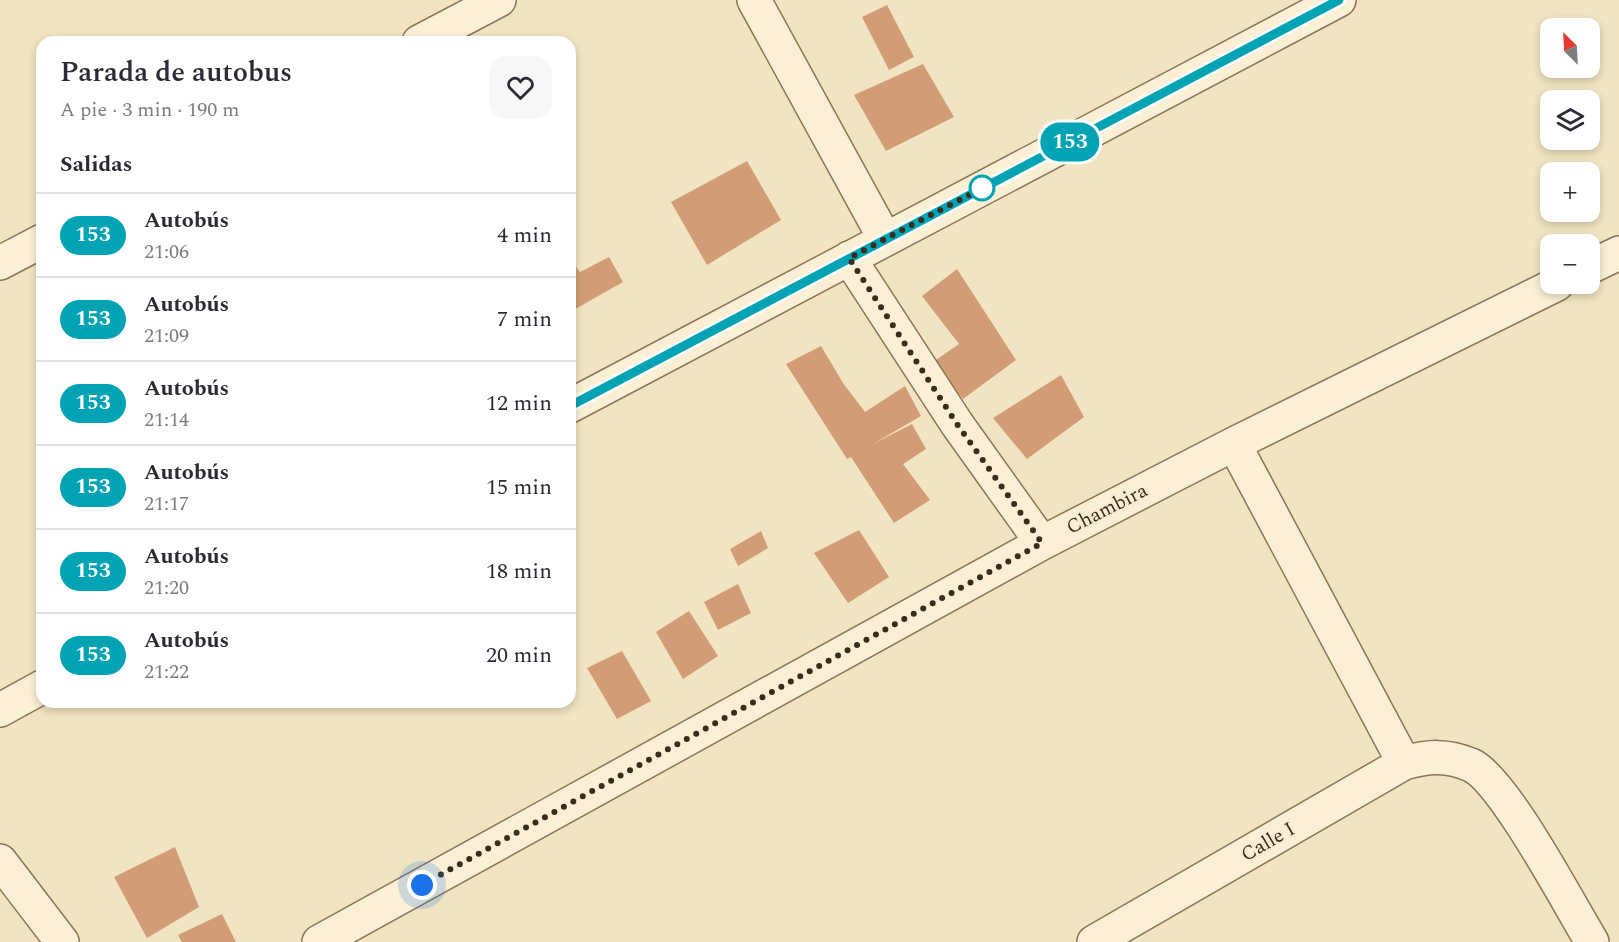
<!DOCTYPE html>
<html lang="es">
<meta charset="utf-8">
<style>
:root{--surface:#fff;--page:#f7f7f7;--text:#2b2b33;--muted:#7c7c81;--line:#e1e1e2}
body{margin:0;font-family:Spectral,serif;background:var(--page);color:var(--text);height:100vh;display:flex;flex-direction:column;font-size:22px;white-space:nowrap}
*{box-sizing:border-box;margin:0}
p{font-size:20px;color:var(--muted)}
.icon{flex:none;width:33px;height:33px;fill:none;stroke:currentColor;stroke-width:2;stroke-linecap:round;stroke-linejoin:round}
.map{position:relative;flex:1;overflow:hidden}
.details{position:absolute;left:36px;top:36px;width:540px;height:672px;display:flex;flex-direction:column;background:var(--surface);border-radius:18px;box-shadow:0 3px 9px #0003}
.details>*{flex:none}
.badge{padding:0 12px;border-radius:20px;font-size:21px;line-height:39px}
.needle{width:39px;rotate:336deg}
.controls{position:absolute;left:1540px;top:18px;display:grid;gap:12px}
.controls a{display:grid;place-items:center;width:60px;height:60px;border-radius:12px;background:var(--surface);box-shadow:0 3px 9px #0003;font-size:30px}
.you{position:absolute;width:30px;height:30px;margin:-15px;border:4px solid #fff;border-radius:50%;background:#1a73e8;box-shadow:0 0 0 9px #1a73e833}
.map>.badge{position:absolute;translate:-50% -50%;box-shadow:0 0 0 3px #fff}
h2{padding:0 24px;font-size:22px;line-height:54px}
.round{display:grid;place-items:center;flex:none;width:63px;height:63px;border-radius:18px;background:var(--page)}
.headline{display:flex;align-items:center;justify-content:space-between;height:102px;padding:0 24px}
h1{font-size:28px;font-weight:600;line-height:45px}
ul{padding:0;list-style:none}
li{display:flex;align-items:center;gap:18px;height:84px;padding:0 24px;border-top:2px solid var(--line)}
li div{flex:1}
li b{display:block;font-size:22px}
li em{font-style:normal}
li .badge{min-width:66px;font-weight:700;text-align:center}
.map>svg:first-child{display:block}
.building{fill:#d29d76}
.lines{fill:none;stroke-linecap:round;stroke-linejoin:round}
.street-casing{stroke:#8d7458;stroke-width:36}
.street{stroke:#fbf0d6;stroke-width:33}
.line-casing{stroke:#fff;stroke-width:14}
.line{stroke:#00a3b4;stroke-width:9}
.walk{stroke:#3b2c1d;stroke-width:6;stroke-dasharray:0 10.8}
.stop-dot{fill:#fff;stroke:#00a3b4;stroke-width:3}
.labels{text-anchor:middle;dominant-baseline:central;stroke-width:4.5;stroke-linejoin:round;paint-order:stroke}
.street-label{font-size:20px;fill:#3b2c1d;stroke:#f8edd3}
</style>
<div class="map">
<svg width="1619" height="942" viewBox="0 0 1619 942">
<rect width="100%" height="100%" fill="#f1e4c2"/>
<!-- building -->
<path class="building" d="M887,5L914,57L889,70L862,17Z
M923,64L954,117L886,151L854,95Z
M747,161L781,220L707,265L671,202Z
M609,257L623,282L570,312V258L580,272Z
M957,269L1016,360L963,399L933,362L959,344L922,296Z
M821,346L843,383L865,412L905,386L921,416L873,444L912,424L926,449L903,464L930,500L894,523L851,457L847,459L786,364Z
M1061,375L1084,417L1027,459L993,418Z
M859,530L889,577L848,603L814,553Z
M761,531L768,548L738,566L730,549Z
M738,584L751,613L718,630L704,602Z
M689,611L718,656L683,679L656,632Z
M622,651L651,701L617,719L587,668Z
M175,847L199,907L147,938L114,877Z
M222,914L236,942H182L178,935Z"/>
<g class="lines">
<defs>
<path id="street" d="M754,0L885,239
M419,42L499,0
M849,258L957,424L1042,543
M0,263L42,241
M1590,267L1619,253
M570,406L1339,0
M1234,444L1404,763
M0,710L42,687
M0,861L62,942
M319,942L1042,543L1234,444L1557,284
M1094,942L1404,763C1429,756 1447,755 1471,765C1504,780 1570,906 1592,942"/>
</defs>
<!-- street casing -->
<use href="#street" class="street-casing"/>
<!-- street -->
<use href="#street" class="street"/>
</g>
<g class="lines">
<defs>
<path id="line" d="M570,406L1339,0"/>
</defs>
<!-- line casing -->
<use href="#line" class="line-casing"/>
<!-- line -->
<use href="#line" class="line"/>
<!-- walk -->
<path class="walk" d="M422,885L1042,543L957,424L849,258L988,185L982,188"/>
</g>
<!-- markers -->
<circle class="stop-dot" cx="982" cy="188" r="12"/>
<g class="labels">
<!-- street labels -->
<g class="street-label">
<text transform="translate(1107 509) rotate(-27)">Chambira</text>
<text transform="translate(1268 842) rotate(-30)">Calle I</text>
</g>
</g>
</svg>
<div class="controls">
<a><svg class="needle" viewBox="-14 -14 28 28"><path d="M0-13l5 13h-10z" fill="#e53935"/><path d="M0 13l5-13h-10z" fill="#7c7c81"/></svg></a>
<a><svg class="icon" aria-label="layers" viewBox="0 0 24 24"><path d="M12 4l9 5-9 5-9-5zM3 14l9 5 9-5"/></svg></a>
<a>+</a>
<a>−</a>
</div>
<div class="you" style="left:422px;top:885px"></div>
<b class="badge" style="left:1070px;top:142px;background:#00a3b4;color:#fff">153</b>
<section class="details">
<div class="headline"><div><h1>Parada de autobus</h1><p>A pie · 3 min · 190 m</p></div><a class="round"><svg class="icon" aria-label="heart" viewBox="0 0 24 24"><path d="M12 20l-8-8c-3-5 5-10 8-4 3-6 11-1 8 4z"/></svg></a></div>
<h2>Salidas</h2>
<ul>
<li><span class="badge" style="background:#00a3b4;color:#fff">153</span><div><b>Autobús</b><p>21:06</p></div><em>4 min</em></li>
<li><span class="badge" style="background:#00a3b4;color:#fff">153</span><div><b>Autobús</b><p>21:09</p></div><em>7 min</em></li>
<li><span class="badge" style="background:#00a3b4;color:#fff">153</span><div><b>Autobús</b><p>21:14</p></div><em>12 min</em></li>
<li><span class="badge" style="background:#00a3b4;color:#fff">153</span><div><b>Autobús</b><p>21:17</p></div><em>15 min</em></li>
<li><span class="badge" style="background:#00a3b4;color:#fff">153</span><div><b>Autobús</b><p>21:20</p></div><em>18 min</em></li>
<li><span class="badge" style="background:#00a3b4;color:#fff">153</span><div><b>Autobús</b><p>21:22</p></div><em>20 min</em></li>
</ul>
</section>
</div>
